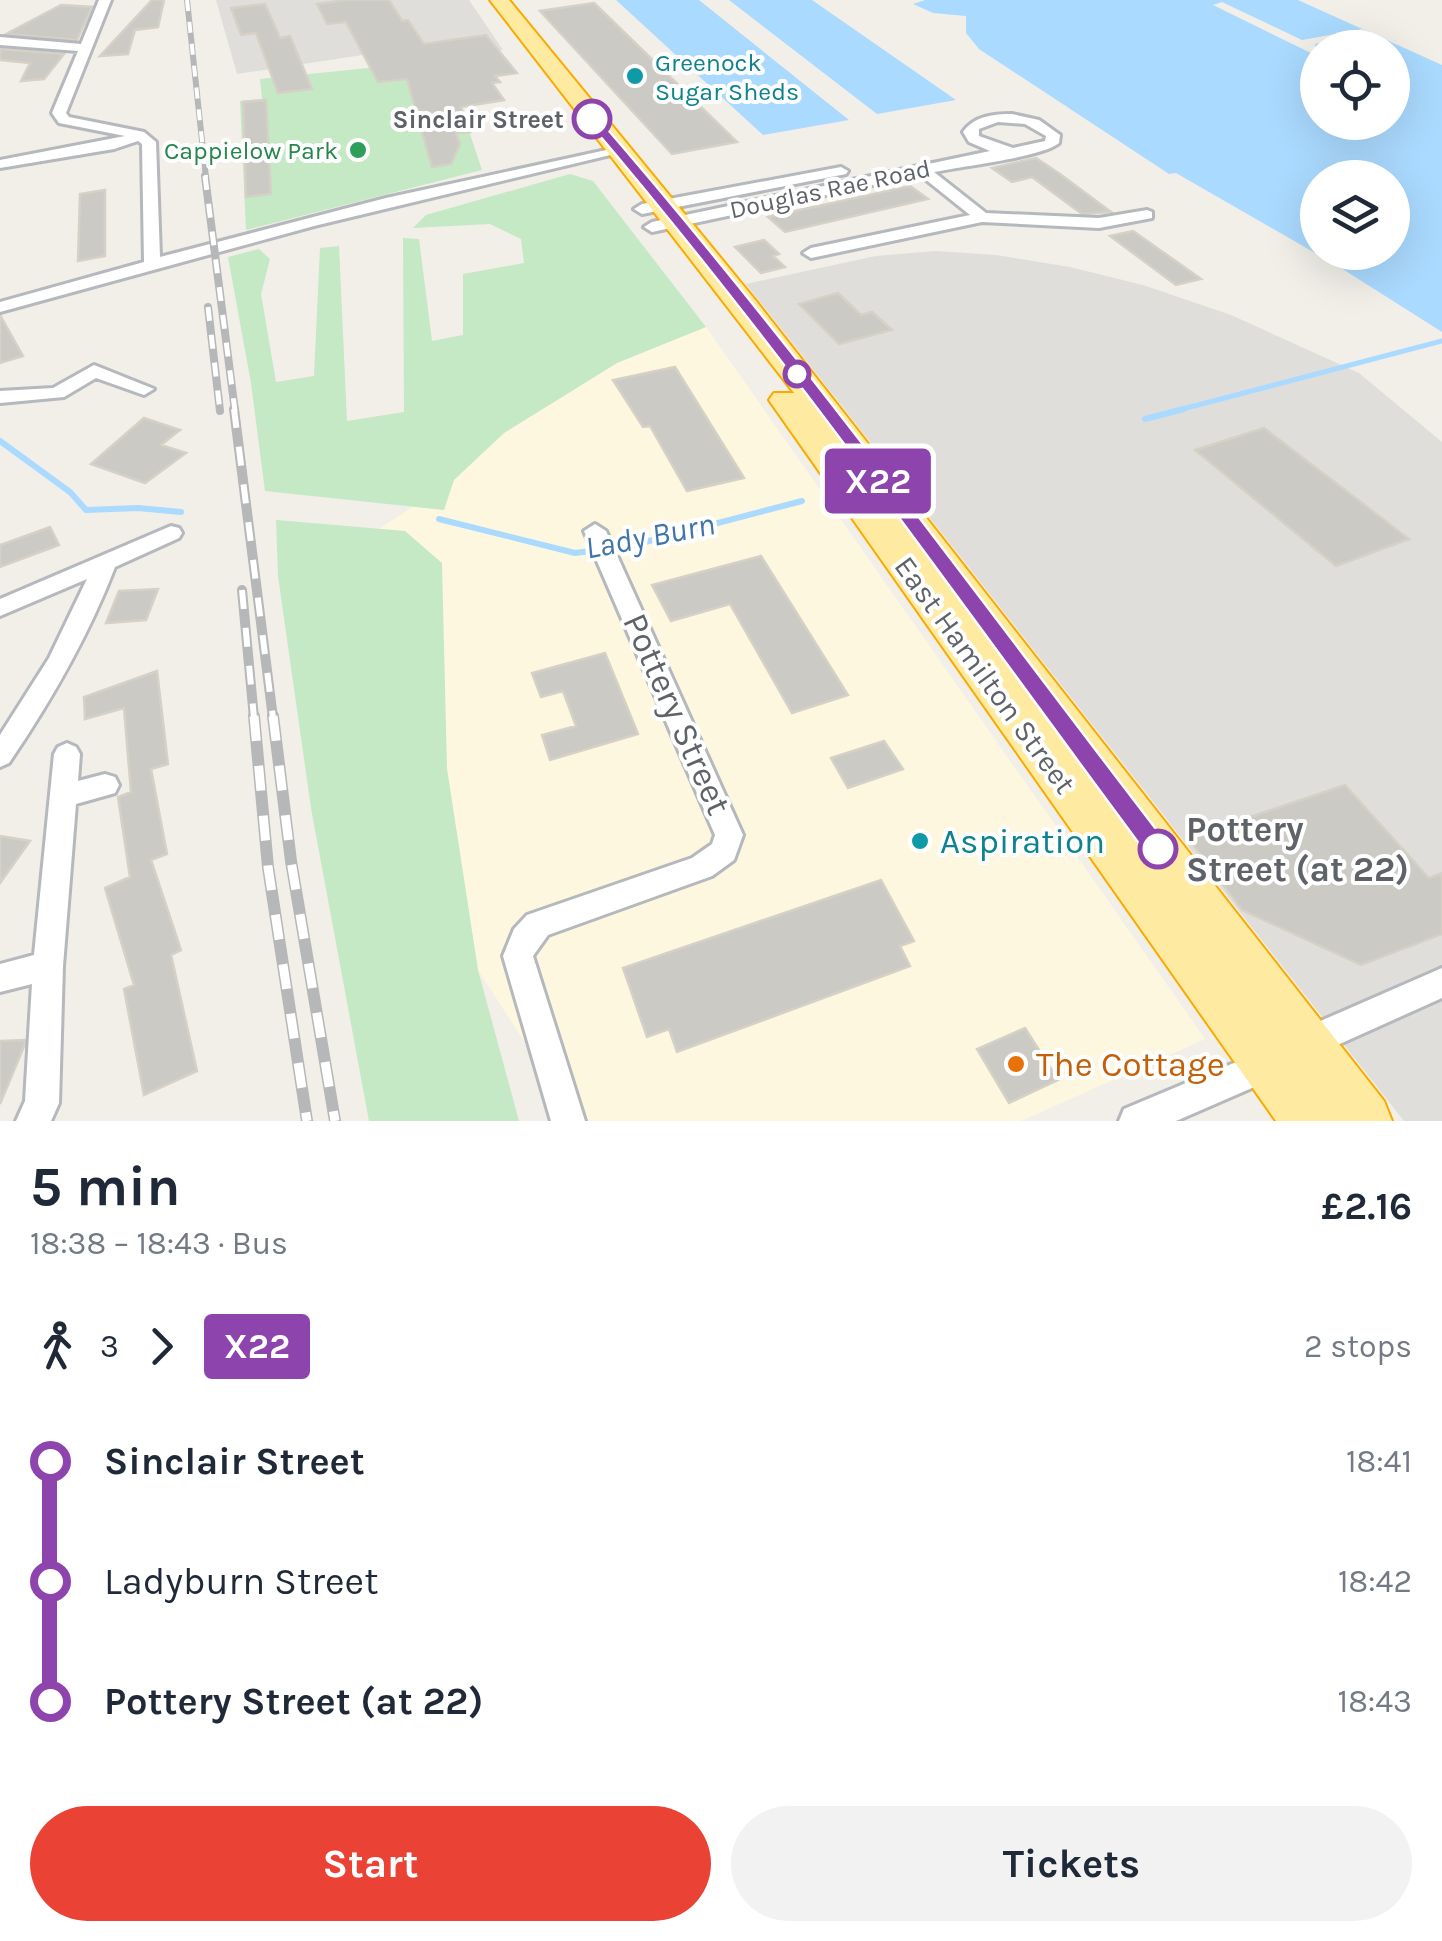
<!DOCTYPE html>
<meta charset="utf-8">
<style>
:root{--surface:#fff;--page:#f2f2f3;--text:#1f2937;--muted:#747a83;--accent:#ea4335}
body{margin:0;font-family:Karla,sans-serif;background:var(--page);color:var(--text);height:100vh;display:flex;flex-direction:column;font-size:38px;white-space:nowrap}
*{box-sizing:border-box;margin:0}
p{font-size:32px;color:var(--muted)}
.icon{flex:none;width:55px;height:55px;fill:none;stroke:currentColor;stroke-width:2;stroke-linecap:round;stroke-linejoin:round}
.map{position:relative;height:1121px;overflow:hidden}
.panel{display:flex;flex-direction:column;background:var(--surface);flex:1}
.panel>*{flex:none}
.badge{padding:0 20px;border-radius:8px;font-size:35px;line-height:65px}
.fabs{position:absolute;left:1300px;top:30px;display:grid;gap:20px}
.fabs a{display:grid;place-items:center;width:110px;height:110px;border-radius:50%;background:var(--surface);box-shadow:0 10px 40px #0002;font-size:50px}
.map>.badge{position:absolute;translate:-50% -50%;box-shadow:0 0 0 5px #fff}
.legs{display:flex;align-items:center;gap:15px;height:110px;padding:0 30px;font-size:32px}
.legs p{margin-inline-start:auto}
.headline{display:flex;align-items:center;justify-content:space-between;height:170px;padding:0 30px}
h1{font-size:55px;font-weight:700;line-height:75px}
.primary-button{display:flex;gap:20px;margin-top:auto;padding:20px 30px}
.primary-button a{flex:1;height:115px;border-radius:60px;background:var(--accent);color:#fff;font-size:40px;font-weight:700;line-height:115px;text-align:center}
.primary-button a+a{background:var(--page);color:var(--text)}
ul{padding:0 30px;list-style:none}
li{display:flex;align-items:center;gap:35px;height:120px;font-size:38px}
li i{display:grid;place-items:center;width:15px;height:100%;margin:0 12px;background:currentColor}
li i::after{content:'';width:25px;height:25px;margin:-12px;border:8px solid;border-radius:50%;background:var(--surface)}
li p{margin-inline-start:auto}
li:first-child i{background:linear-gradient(#0000 50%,currentColor 0)}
li:last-child i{background:linear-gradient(currentColor 50%,#0000 0)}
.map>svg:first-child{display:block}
.commercial{fill:#fef7e0}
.industrial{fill:#e0deda}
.green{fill:#c5e8c5}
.water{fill:#aadaff;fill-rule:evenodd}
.pier{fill:#f1efe8}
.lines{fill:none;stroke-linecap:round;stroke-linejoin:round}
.stream-far1{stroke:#aadaff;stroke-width:5}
.stream{stroke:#aadaff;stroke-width:6}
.building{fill:#cccac5;stroke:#d6d1c6;stroke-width:2.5}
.minor-casing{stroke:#b5b8bc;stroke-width:6}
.trunk-casing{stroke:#f9ab00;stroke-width:4}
.minor{fill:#fff;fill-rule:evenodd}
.trunk{fill:#feeaa1;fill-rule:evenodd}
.rail-far3-casing{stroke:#b6b7b8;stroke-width:6}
.rail-far2-casing{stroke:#b6b7b8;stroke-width:8}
.rail-far1-casing{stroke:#b6b7b8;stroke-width:10}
.rail-casing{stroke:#b6b7b8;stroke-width:12}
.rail-far3{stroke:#fff;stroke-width:4;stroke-dasharray:11;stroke-linecap:butt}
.rail-far2{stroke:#fff;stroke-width:5;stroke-dasharray:14;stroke-linecap:butt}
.rail-far1{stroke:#fff;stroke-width:6;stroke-dasharray:19;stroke-linecap:butt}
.rail{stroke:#fff;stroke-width:9;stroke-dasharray:25;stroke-linecap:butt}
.line-1{fill:#8e44ad;stroke:#fff;stroke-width:2.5}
.culture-dot{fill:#0f9aa8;stroke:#fff;stroke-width:4}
.stop-1-dot{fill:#fff;stroke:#8e44ad;stroke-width:5}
.leisure-dot{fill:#2e9e5b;stroke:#fff;stroke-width:4}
.food-dot{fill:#e8710a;stroke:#fff;stroke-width:4}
.labels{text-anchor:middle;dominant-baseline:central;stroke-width:8;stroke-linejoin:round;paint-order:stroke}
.far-culture-label{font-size:25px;fill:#0d838f;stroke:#fff;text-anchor:start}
.far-stop-label{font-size:25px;font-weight:bold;fill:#5f6368;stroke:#fff;text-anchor:end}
.far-leisure-label{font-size:25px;fill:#27864d;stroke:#fff;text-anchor:end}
.far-street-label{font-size:25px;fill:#5f6368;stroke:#fff}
.street-label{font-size:30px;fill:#5f6368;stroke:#fff}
.water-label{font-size:32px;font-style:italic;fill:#4174aa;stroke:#fff}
.near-street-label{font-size:35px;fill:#5f6368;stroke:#fff}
.near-stop-label{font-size:35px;font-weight:bold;fill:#5f6368;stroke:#fff;text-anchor:start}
.near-culture-label{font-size:35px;fill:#0d838f;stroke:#fff;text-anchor:start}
.near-food-label{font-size:35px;fill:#c56008;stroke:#fff;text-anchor:start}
</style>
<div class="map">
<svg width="1442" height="1121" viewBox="0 0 1442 1121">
<rect width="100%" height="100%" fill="#f1efe8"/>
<!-- commercial -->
<path class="commercial" d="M706,327L1205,1039L1021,1121H576L478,970L447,768L379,529L453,480L504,433L617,363Z"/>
<!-- industrial -->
<path class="industrial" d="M216,0H469L503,50L445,58L435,44L237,74Z
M935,251L996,255L1070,267L1143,285L1231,315L1359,373L1442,442V1121H1404L746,284L876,256Z"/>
<!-- green -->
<path class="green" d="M398,65L469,131L482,170L246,230L240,101L262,99L260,79Z
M570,174L593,181L706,327L617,363L504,433L454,480L444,510L265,491L251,383L228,257L259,249L270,259L261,294L276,382L314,376L320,248L339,246L347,421L404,412L403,238L419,239L432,341L463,335V274L524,263L521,239L490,224L413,228L426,215Z
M276,520L405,531L442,563L447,769L478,970L519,1121H369L311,808L278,576Z"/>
<!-- water -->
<path class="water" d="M616,0H699L849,120L763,135Z
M729,0H812L956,100L877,114Z
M925,0H1298L1442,65V332L1341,268L1176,173L1169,174L979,49L966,33V16L933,13L913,4ZM1318,48H1392V122H1318ZM1318,178H1392V252H1318Z"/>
<!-- pier -->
<path class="pier" d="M1222,2L1302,40L1362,29L1371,33L1315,44L1317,56L1213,5Z"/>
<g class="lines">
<!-- stream-far1 -->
<path class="stream-far1" d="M1175,411L1442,341"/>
<!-- stream -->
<path class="stream" d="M1145,419L1184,409
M0,441L70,492L86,510L138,508L181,512
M439,519L575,553L630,546L802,501"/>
</g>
<!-- building -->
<path class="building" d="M152,0H164L158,27L135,30L128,54L100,56Z
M345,0H389L402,21L408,20L424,44L486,35L517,73L495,76L500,82L492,83L504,100L461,107L470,132L456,133L460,144L451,164L432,167L407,79L378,82L346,22L327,24L317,4Z
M594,3L737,142L672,154L540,11Z
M265,4L280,38L290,36L312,89L278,93L256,33L241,35L231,8Z
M61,5L92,7L77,40L6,34Z
M0,49L64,54L44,79L21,81L30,63L0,60Z
M266,100L271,194L246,197L243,102Z
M1036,158L1060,174L1111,212L1082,214L1032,177L1012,182L992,168Z
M910,186L928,199L785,232L768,217Z
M105,190V256L78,261L80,194Z
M1133,231L1201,279L1176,285L1110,236Z
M764,240L779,254L773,256L785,267L761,273L735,247Z
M838,293L861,315L872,312L892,330L839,344L799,304Z
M0,315L23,356L0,363Z
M675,367L744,478L687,491L650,426L643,427L613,380Z
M144,418L180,430L161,445L186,453L145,483L91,464Z
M1264,428L1409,539L1336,566L1195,450Z
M50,527L59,545L0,567V545Z
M761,556L848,695L792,713L730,604L671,621L652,585Z
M158,589L146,620L106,623L119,591Z
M605,653L638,734L550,760L542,735L576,726L563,691L541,697L532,673Z
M157,671L168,764L151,769L167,854L151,860L181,950L171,955L197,1071L144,1095L124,989L134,985L105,888L130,877L118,797L131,792L124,708L85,719L84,697Z
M884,741L903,769L848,788L831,758Z
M1345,785L1429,878L1442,873V934L1361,965L1242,910L1188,838Z
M0,836L30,841L0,883Z
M881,880L914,941L900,946L910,966L677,1052L669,1029L647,1037L623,968Z
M1025,1028L1058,1080L1009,1103L977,1049Z
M25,1040V1044L0,1104V1041Z"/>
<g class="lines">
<defs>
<path id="minor" d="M99,0H111L66,113L69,117L144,132L156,142L160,257L386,198L620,147L627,151L314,226L0,312V302L144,262L142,144L138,141L114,149L0,168V160L125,136L59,123L52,113L78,51L0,45V37L81,44Z
M1012,114L1039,120L1060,135L1059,143C1043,157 962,166 934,172L986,213L1099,218L1147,210L1152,212V218L1099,228L982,222L811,258L803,253L811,248L970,215L920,175L652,232L644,227L652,222L990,151L969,142L963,132C974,116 994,114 1012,114ZM998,122L1025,124L1046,136L1045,141L1013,148L979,136V129Z
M841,167L848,171L846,174L642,214L634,209L642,204Z
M94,365L154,389L144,395L96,378L64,397L0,403V391L53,388Z
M595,524L606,531L743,835L734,860L712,876L548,935L533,956L585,1121H551L503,956L514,929L527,915L692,858L712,844L715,835L584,531Z
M171,526L179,528L182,533L179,538L115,567C88,637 51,701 9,763L0,767V735L49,658L87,579L0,616V599Z
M67,743L76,747L80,754L78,781L105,774L115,777L119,785L115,793L76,804L63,966L59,1103L51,1121H16L25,1101L32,984L0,992V964L34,955L54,754L58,747Z
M1442,968V998L1304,1060L1293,1055L1288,1044L1293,1033Z
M1272,1047L1284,1052L1288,1063L1284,1074L1176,1121H1119L1124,1109Z"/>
<path id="trunk" d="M490,0H509L756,301L1384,1101L1392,1121H1276L769,400L774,393H794Z"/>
</defs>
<!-- minor casing -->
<use href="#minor" class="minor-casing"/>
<!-- trunk casing -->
<use href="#trunk" class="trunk-casing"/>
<!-- minor -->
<use href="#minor" class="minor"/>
<!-- trunk -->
<use href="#trunk" class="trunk"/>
<defs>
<path id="rail-far3" d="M187,0L206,178"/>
<path id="rail-far2" d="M205,176L235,411
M208,307L220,411"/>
<path id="rail-far1" d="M234,409L273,718
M242,590L254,718"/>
<path id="rail" d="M254,716L268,867L307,1121
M273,716L291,861L335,1121"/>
</defs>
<!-- rail-far3 casing -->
<use href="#rail-far3" class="rail-far3-casing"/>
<!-- rail-far2 casing -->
<use href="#rail-far2" class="rail-far2-casing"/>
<!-- rail-far1 casing -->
<use href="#rail-far1" class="rail-far1-casing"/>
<!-- rail casing -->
<use href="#rail" class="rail-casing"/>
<!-- rail-far3 -->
<use href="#rail-far3" class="rail-far3"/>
<!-- rail-far2 -->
<use href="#rail-far2" class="rail-far2"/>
<!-- rail-far1 -->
<use href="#rail-far1" class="rail-far1"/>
<!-- rail -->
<use href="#rail" class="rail"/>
</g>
<!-- line-1 -->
<path class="line-1" d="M588,117H597C798,348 979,599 1166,842L1170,849L1166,857L1158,860L1149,857C965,610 788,356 588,122Z"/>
<!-- markers -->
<g class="culture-dot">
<circle cx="635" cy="76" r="10"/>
<circle cx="920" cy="841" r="10"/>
</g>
<g class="stop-1-dot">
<circle cx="592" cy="119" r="18"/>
<circle cx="797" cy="374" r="12"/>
<circle cx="1158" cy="849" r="18"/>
</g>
<circle class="leisure-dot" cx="358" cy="150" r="10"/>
<circle class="food-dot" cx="1016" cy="1064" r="10"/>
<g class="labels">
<!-- far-culture labels -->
<g class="far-culture-label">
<text x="655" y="62">Greenock<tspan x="655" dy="29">Sugar Sheds</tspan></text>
</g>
<!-- far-stop labels -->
<g class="far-stop-label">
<text x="564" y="119">Sinclair Street</text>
</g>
<!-- far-leisure labels -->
<g class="far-leisure-label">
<text x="338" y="150">Cappielow Park</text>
</g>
<!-- far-street labels -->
<g class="far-street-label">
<text transform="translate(830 189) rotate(-12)">Douglas Rae Road</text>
</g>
<!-- street labels -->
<g class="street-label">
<text transform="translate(985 675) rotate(54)">East Hamilton Street</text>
</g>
<!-- water labels -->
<g class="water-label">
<text transform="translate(650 536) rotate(-11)">Lady Burn</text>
</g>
<!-- near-street labels -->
<g class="near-street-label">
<text transform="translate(677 714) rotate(66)">Pottery Street</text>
</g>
<!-- near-stop labels -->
<g class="near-stop-label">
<text x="1186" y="829">Pottery<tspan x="1186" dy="40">Street (at 22)</tspan></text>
</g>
<!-- near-culture labels -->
<g class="near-culture-label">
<text x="940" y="841">Aspiration</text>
</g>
<!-- near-food labels -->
<g class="near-food-label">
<text x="1036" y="1064">The Cottage</text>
</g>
</g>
</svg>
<div class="fabs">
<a><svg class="icon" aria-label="locate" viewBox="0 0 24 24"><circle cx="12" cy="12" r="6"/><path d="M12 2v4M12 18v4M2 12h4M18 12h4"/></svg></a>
<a><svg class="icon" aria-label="layers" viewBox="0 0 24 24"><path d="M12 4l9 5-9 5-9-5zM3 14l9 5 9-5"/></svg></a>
</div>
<b class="badge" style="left:878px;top:481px;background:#8e44ad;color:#fff">X22</b>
</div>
<section class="panel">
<div class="headline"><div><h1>5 min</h1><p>18:38 – 18:43 · Bus</p></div><b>£2.16</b></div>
<div class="legs"><svg class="icon" aria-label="walk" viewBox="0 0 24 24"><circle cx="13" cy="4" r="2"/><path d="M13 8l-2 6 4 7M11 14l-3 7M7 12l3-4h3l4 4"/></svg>3<svg class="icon" aria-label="forward" viewBox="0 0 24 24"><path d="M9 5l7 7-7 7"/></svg><b class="badge" style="background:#8e44ad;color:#fff">X22</b><p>2 stops</p></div>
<ul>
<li><i style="color:#8e44ad"></i><b>Sinclair Street</b><p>18:41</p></li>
<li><i style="color:#8e44ad"></i><span>Ladyburn Street</span><p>18:42</p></li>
<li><i style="color:#8e44ad"></i><b>Pottery Street (at 22)</b><p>18:43</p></li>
</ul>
<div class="primary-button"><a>Start</a><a>Tickets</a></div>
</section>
